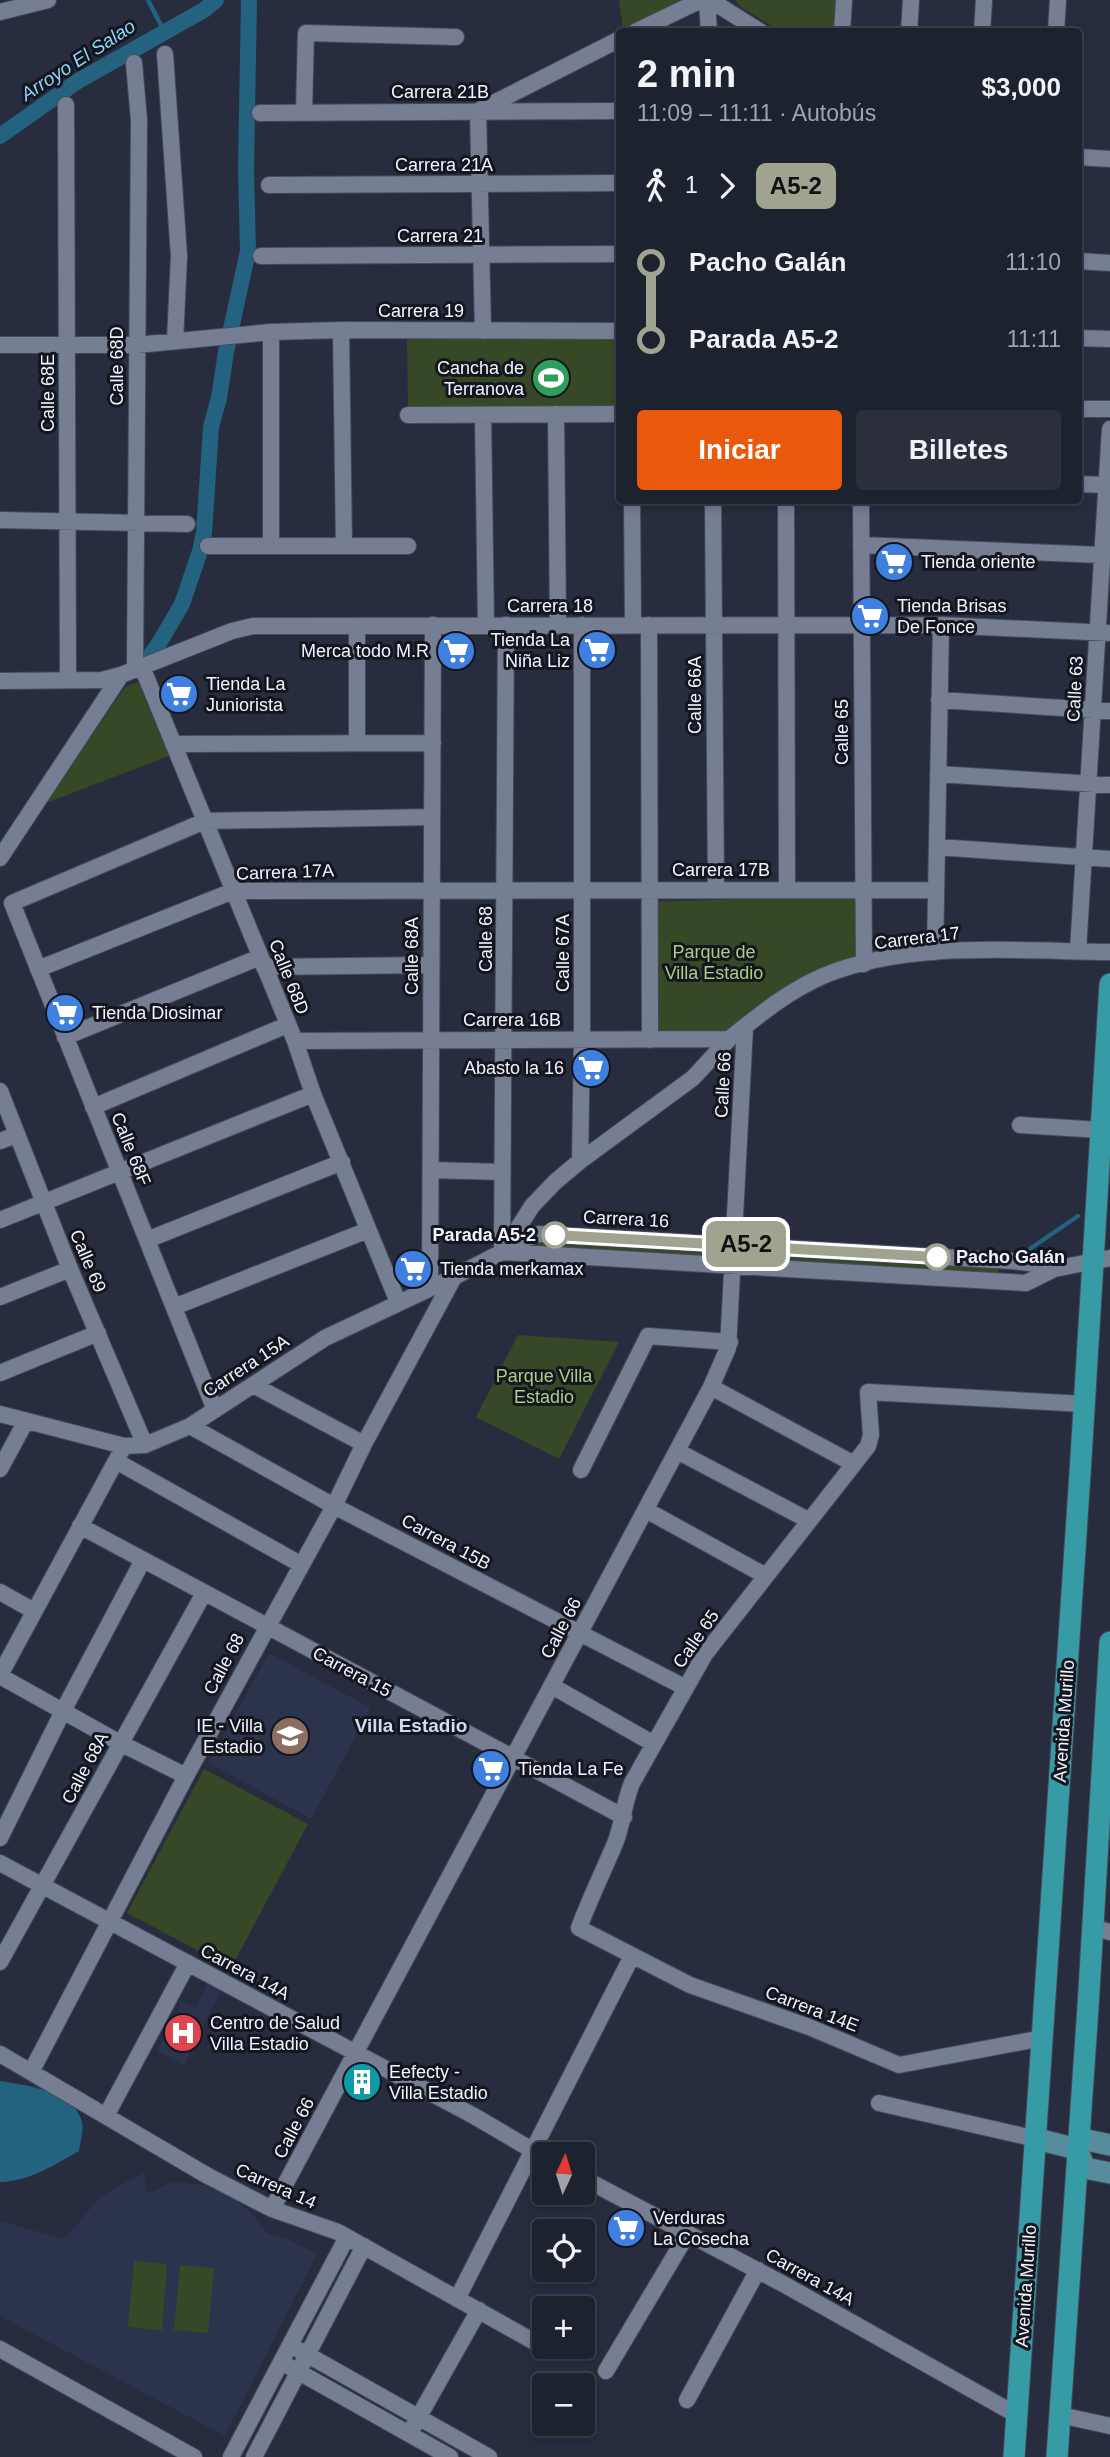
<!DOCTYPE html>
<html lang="es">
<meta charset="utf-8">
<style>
:root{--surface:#1d222f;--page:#2a2f3b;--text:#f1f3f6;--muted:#a0a4aa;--line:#3b3f4b;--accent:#ea580c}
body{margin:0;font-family:Arial,sans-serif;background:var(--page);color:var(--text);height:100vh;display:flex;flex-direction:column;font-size:26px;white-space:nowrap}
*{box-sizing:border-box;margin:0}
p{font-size:23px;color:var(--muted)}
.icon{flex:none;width:38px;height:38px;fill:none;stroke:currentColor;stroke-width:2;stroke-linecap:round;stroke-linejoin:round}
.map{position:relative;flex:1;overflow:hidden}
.sheet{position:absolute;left:616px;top:28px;width:466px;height:476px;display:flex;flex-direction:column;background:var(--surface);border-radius:7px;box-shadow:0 4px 10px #0003,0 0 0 2px var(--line)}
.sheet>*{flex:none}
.badge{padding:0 14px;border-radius:10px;font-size:24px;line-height:46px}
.needle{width:46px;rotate:4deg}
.tools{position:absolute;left:532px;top:2142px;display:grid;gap:14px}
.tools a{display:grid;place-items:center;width:63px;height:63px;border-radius:7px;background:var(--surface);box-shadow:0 4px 10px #0003,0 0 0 2px var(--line);font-size:35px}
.map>.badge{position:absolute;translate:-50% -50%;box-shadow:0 0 0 4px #fff}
.legs{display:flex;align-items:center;gap:10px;height:77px;padding:0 21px;font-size:23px}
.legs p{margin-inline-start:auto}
.headline{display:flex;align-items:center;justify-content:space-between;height:119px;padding:0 21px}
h1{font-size:38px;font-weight:700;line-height:52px}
.button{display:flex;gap:14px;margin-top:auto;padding:14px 21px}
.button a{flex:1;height:80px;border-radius:7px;background:var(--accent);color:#fff;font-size:28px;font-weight:700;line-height:80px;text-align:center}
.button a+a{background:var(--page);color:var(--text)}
ul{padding:0 21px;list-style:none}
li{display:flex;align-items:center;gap:24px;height:77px;font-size:26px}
li i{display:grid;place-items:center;width:10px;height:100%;margin:0 9px;background:currentColor}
li i::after{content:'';width:18px;height:18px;margin:-9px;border:5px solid;border-radius:50%;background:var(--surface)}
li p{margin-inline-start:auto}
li:first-child i{background:linear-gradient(#0000 50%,currentColor 0)}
li:last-child i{background:linear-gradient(currentColor 50%,#0000 0)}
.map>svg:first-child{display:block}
.built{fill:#2b344c}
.green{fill:#364825}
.water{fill:#246380}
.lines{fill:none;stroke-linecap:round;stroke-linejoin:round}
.stream{stroke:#246380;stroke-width:4.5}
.canal{stroke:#246380;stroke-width:16}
.street-casing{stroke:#464b5a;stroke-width:18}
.secondary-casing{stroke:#464b5a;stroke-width:23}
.primary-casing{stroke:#464b5a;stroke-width:23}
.street{stroke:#767e94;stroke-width:16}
.secondary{stroke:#568c9c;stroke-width:21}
.primary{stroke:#369ba5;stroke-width:21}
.line-1-casing{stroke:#fff;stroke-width:16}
.line-1{stroke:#9fa38f;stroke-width:10}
.stop-1-dot{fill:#fff;stroke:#9fa38f;stroke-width:3.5}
.labels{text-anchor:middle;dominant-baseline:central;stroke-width:6;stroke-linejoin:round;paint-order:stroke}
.street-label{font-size:18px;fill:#f1f4fe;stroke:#13161e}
.poi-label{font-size:18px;fill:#f1f4fe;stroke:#13161e;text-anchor:start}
.park-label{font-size:18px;fill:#a8cf84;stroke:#13161e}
.stop-label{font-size:18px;font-weight:bold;fill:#f1f4fe;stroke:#13161e;text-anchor:end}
.water-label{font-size:19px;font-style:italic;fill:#8dd4f8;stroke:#13161e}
.neighbourhood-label{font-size:19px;font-weight:bold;fill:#d2dbf3;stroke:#13161e}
</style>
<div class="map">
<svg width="1110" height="2457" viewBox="0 0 1110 2457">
<rect width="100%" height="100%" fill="#272d3f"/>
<!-- built -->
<path class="built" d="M269,1653L371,1708L311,1819L209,1763Z
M207,1984L221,1990L184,2065L157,2051L182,2002L196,2009Z
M144,2173L147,2194L172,2182L204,2185L234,2199L251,2213L267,2233L287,2239L317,2254L225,2436L0,2316V2221L64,2239L97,2201L114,2188Z"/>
<!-- green -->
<path class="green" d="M619,0H680L623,30Z
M735,0H842L838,31H780L741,7Z
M407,330L619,331V414L408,415Z
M138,682L169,756L46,803L125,687Z
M856,895L857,959L727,1034L653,1033L650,902Z
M538,1242L998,1269V1273L538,1249Z
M518,1335L619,1342L559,1459L476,1417Z
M204,1769L308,1824L231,1968L127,1913Z
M134,2261L167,2264L162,2330L128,2327Z
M180,2265L214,2268L208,2333L174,2330Z"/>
<!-- water -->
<path class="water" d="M0,2081C25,2085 75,2091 82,2122C84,2130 80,2143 79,2151C54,2165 30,2181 0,2182Z"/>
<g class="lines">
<!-- stream -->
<path class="stream" d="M148,0L164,31
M1018,1257L1078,1216"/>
<!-- canal -->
<path class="canal" d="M0,136L78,81L204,10L216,0
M142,667L158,645L182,604L200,551L204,533L211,427L219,398L226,352L248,251L246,170L249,0"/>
<defs>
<path id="street" d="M707,0L709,32
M710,0L761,32
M0,12L48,0
M635,32L701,0
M842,32L844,0
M909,32L911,0
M982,32L984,0
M1056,32L1058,0
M165,54L179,256L175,341
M134,63L139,120L135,669
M66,105L68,680
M304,111L306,33L456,37
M260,113L620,111
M1078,157L1110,159
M269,185L620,183
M261,256L620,254
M1078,261L1110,263
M341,330L344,546
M483,331L478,111L620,39
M1078,338L1110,339
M0,345H137L271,332L341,330L620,331
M1078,409H1110
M556,414L558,625
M408,415L620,414
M483,415L486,625
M1078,484L1106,485
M632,500L633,625
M713,500L716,889
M786,500L787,889
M861,500L864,964
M0,520L187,524
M271,545V332
M861,545L1102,555
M208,546H408
M649,625L650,1040
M357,626V743
M142,667L295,1041L313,1094L398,1302
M0,681L102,680L121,675L232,631L253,626L941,625L1110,633
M939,700L1110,711
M173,744L433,743
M938,774L1110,785
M937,847L1110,859
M0,858L121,675
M1078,951L1110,429
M935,952L941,625
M264,967L431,965
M38,969L233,891L936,890
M65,1037L260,957
M295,1041L729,1039C758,1016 788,991 823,976C909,940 1018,951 1110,952
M0,1091L70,1269L145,1445
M93,1107L287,1025
M1020,1125L1101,1130
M0,1141L16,1135
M580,1161L582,1040V625
M431,1170L502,1172
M0,1220L313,1094
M147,1240L342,1162
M506,1247L532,1206L555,1182L580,1161L693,1078L729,1039
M502,1252L506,625
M502,1252L1026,1283L1054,1269L1110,1258
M430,1287L433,625
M0,1297L70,1269
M174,1307L368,1230
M0,1373L98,1333
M253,1385L364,1444
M711,1387L854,1464
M215,1410L12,903L205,821L432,817
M0,1414L124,1446L145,1445L190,1426L325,1338L454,1277L502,1252L517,1242L538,1234L1012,1261L1029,1263L1054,1269
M190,1426L334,1506L686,1688
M677,1451L808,1520
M116,1461L300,1564
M0,1469L26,1421
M581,1470L648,1336L730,1342
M646,1510L766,1576
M80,1526L624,1817
M0,1592L34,1611
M0,1675L124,1446
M0,1676L120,1743L186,1776
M552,1686L654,1744
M0,1838L63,1711L143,1560
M0,1863L474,2116L544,2157
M1092,1927L1110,1932
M0,1962L204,1593
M1043,2038L899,2065L809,2027L690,1985L579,1928C590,1898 604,1870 616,1841C623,1822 624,1802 632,1783L705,1654L868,1446L871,1435L868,1392L1084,1404
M0,2054L208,2176L272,2209L338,2232L540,2345
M31,2072L186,1776L334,1506L364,1444L454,1277
M879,2103L1037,2139
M106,2116L188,1963
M583,2178L785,2285L1017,2415
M272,2209L711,1387L728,1348L745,1027
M457,2299L632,1956
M0,2349L194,2457
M299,2350L489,2457
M290,2367L450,2457
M606,2371L688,2233
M687,2400L758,2270
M1060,2415L1110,2426
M413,2427L479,2310
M231,2457L347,2237
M254,2457L364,2246"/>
<path id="secondary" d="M1037,2139L1077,2149
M1077,2149L1085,2168L1110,2173
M1077,2149L1087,2140L1110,2145"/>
<path id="primary" d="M1014,2457L1080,1474L1110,984
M1057,2457L1088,2007L1110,1642"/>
</defs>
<!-- street casing -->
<use href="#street" class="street-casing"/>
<!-- secondary casing -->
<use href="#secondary" class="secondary-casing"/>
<!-- primary casing -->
<use href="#primary" class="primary-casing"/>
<!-- street -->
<use href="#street" class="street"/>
<!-- secondary -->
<use href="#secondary" class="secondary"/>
<!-- primary -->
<use href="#primary" class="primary"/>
</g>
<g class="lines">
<defs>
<path id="line-1" d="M555,1235L937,1257"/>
</defs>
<!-- line-1 casing -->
<use href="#line-1" class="line-1-casing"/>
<!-- line-1 -->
<use href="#line-1" class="line-1"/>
</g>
<!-- icons -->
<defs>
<symbol id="stadium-disc" viewBox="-11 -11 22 22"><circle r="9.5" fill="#2e9e5b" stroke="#13161e"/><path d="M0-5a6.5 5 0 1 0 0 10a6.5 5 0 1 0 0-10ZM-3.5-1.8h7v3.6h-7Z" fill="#fff"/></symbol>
<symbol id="supermarket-disc" viewBox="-11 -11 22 22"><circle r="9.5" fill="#3f7fe0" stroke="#13161e"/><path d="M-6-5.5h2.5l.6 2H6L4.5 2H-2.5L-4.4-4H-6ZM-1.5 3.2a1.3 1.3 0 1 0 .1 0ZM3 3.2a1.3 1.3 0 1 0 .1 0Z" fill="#fff"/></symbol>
<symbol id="school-disc" viewBox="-11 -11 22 22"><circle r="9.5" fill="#8d6e63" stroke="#13161e"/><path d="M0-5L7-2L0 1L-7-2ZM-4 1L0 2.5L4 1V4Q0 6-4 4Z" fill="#fff"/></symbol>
<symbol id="hospital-disc" viewBox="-11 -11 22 22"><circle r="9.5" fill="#e0444e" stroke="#13161e"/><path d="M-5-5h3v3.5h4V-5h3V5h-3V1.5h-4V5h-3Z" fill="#fff"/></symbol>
<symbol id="building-disc" viewBox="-11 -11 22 22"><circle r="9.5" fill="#0f9aa8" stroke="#13161e"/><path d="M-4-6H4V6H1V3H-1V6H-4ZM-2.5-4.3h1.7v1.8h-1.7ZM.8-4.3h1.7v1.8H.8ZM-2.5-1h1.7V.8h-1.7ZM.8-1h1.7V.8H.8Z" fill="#fff"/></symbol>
</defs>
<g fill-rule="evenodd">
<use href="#stadium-disc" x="529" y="356" width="44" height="44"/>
<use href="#supermarket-disc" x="872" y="540" width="44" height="44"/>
<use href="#supermarket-disc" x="848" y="594" width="44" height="44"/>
<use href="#supermarket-disc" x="575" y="628" width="44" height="44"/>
<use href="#supermarket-disc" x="434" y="629" width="44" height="44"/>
<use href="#supermarket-disc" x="157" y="672" width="44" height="44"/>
<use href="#supermarket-disc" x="43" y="991" width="44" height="44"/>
<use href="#supermarket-disc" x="569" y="1046" width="44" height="44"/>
<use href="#supermarket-disc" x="391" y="1247" width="44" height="44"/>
<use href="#school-disc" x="268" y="1714" width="44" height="44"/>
<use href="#supermarket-disc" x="469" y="1747" width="44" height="44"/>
<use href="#hospital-disc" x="161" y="2011" width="44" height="44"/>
<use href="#building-disc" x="340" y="2060" width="44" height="44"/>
<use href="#supermarket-disc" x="604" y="2206" width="44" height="44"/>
</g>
<!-- markers -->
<g class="stop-1-dot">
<circle cx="555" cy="1235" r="12"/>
<circle cx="937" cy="1257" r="12"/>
</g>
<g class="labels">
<!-- street labels -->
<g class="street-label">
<text x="440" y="92">Carrera 21B</text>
<text x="444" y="165">Carrera 21A</text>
<text x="440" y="236">Carrera 21</text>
<text x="421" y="311">Carrera 19</text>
<text transform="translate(117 366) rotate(-90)">Calle 68D</text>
<text transform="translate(48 393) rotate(-90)">Calle 68E</text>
<text x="550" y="606">Carrera 18</text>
<text transform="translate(1075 689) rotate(-87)">Calle 63</text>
<text transform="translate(695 695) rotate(-90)">Calle 66A</text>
<text transform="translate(842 732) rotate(-90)">Calle 65</text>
<text x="721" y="870">Carrera 17B</text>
<text transform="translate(285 872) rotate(-2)">Carrera 17A</text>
<text transform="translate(917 938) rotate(-7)">Carrera 17</text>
<text transform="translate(486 939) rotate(-90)">Calle 68</text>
<text transform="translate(563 953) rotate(-90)">Calle 67A</text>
<text transform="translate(412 956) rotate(-90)">Calle 68A</text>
<text transform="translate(289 977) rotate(68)">Calle 68D</text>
<text x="512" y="1020">Carrera 16B</text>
<text transform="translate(723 1085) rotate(-87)">Calle 66</text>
<text transform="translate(131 1149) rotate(68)">Calle 68F</text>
<text transform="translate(626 1219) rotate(3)">Carrera 16</text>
<text transform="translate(88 1261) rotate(67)">Calle 69</text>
<text transform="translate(246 1366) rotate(-33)">Carrera 15A</text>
<text transform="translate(446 1542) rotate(28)">Carrera 15B</text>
<text transform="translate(561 1628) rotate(-62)">Calle 66</text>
<text transform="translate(696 1639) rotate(-55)">Calle 65</text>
<text transform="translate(224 1664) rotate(-62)">Calle 68</text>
<text transform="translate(352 1672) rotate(28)">Carrera 15</text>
<text transform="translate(1064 1721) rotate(-86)">Avenida Murillo</text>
<text transform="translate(85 1768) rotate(-62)">Calle 68A</text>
<text transform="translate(245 1972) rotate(28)">Carrera 14A</text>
<text transform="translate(812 2009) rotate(21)">Carrera 14E</text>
<text transform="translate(294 2128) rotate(-62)">Calle 66</text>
<text transform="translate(276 2186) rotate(24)">Carrera 14</text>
<text transform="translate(810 2277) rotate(29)">Carrera 14A</text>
<text transform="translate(1026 2286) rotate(-86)">Avenida Murillo</text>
</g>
<!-- poi labels -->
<g class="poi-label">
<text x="524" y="368" text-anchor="end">Cancha de<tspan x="524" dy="21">Terranova</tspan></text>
<text x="921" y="562">Tienda oriente</text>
<text x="897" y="606">Tienda Brisas<tspan x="897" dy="21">De Fonce</tspan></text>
<text x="570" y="640" text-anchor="end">Tienda La<tspan x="570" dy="21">Niña Liz</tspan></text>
<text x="429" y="651" text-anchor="end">Merca todo M.R</text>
<text x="206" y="684">Tienda La<tspan x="206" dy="21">Juniorista</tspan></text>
<text x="92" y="1013">Tienda Diosimar</text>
<text x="564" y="1068" text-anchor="end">Abasto la 16</text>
<text x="440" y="1269">Tienda merkamax</text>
<text x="263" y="1726" text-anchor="end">IE - Villa<tspan x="263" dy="21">Estadio</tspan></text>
<text x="518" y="1769">Tienda La Fe</text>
<text x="210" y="2023">Centro de Salud<tspan x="210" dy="21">Villa Estadio</tspan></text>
<text x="389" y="2072">Eefecty -<tspan x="389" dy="21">Villa Estadio</tspan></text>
<text x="653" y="2218">Verduras<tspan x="653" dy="21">La Cosecha</tspan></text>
</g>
<!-- park labels -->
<g class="park-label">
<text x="714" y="952">Parque de<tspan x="714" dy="21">Villa Estadio</tspan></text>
<text x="544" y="1376">Parque Villa<tspan x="544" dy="21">Estadio</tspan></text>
</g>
<!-- stop labels -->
<g class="stop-label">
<text x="536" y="1235">Parada A5-2</text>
<text x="956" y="1257" text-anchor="start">Pacho Galán</text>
</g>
<!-- water labels -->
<g class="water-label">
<text transform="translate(78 60) rotate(-33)">Arroyo El Salao</text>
</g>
<!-- neighbourhood labels -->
<g class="neighbourhood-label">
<text x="411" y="1725">Villa Estadio</text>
</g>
</g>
</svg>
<div class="tools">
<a><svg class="needle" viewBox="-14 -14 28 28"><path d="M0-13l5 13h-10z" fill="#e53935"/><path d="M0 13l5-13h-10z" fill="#a0a4aa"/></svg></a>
<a><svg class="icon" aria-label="locate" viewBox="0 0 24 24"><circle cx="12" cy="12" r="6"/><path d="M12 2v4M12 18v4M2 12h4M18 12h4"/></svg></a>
<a>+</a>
<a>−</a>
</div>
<b class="badge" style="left:746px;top:1244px;background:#9fa38f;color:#111">A5-2</b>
<section class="sheet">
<div class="headline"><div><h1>2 min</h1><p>11:09 – 11:11 · Autobús</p></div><b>$3,000</b></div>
<div class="legs"><svg class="icon" aria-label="walk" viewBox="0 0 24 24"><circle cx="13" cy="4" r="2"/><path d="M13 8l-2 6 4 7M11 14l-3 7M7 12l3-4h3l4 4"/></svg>1<svg class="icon" aria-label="forward" viewBox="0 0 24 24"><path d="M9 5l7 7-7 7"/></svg><b class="badge" style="background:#9fa38f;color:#111">A5-2</b></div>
<ul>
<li><i style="color:#9fa38f"></i><b>Pacho Galán</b><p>11:10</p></li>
<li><i style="color:#9fa38f"></i><b>Parada A5-2</b><p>11:11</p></li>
</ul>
<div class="button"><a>Iniciar</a><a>Billetes</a></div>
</section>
</div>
